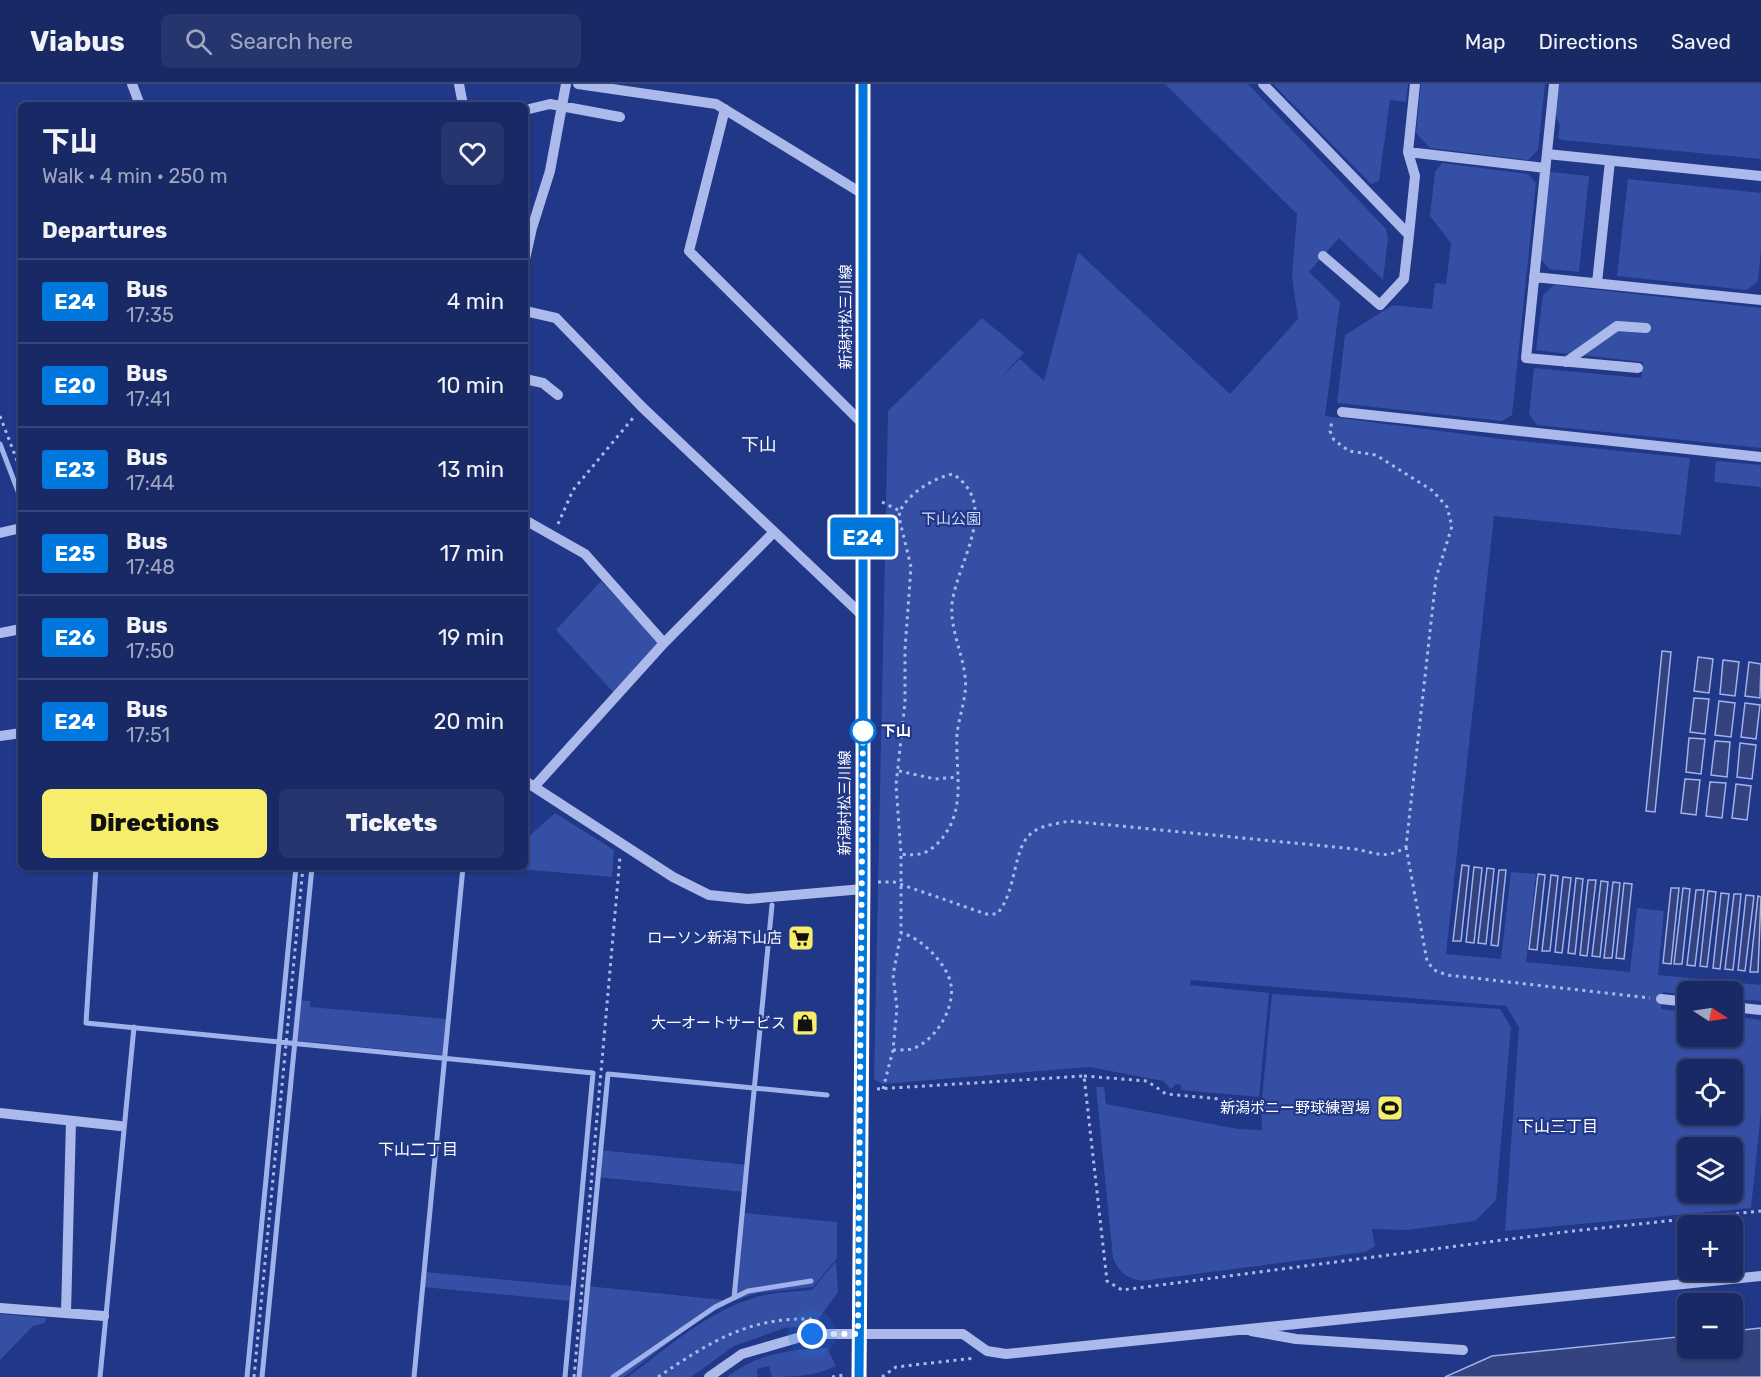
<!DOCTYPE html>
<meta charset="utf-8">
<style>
:root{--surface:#192965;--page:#26356e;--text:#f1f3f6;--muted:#9fa6bf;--line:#374579;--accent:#f7ed6c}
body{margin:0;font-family:Rubik,"Noto Sans JP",sans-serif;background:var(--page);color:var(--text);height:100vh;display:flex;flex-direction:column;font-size:22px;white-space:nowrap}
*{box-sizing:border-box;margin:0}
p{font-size:20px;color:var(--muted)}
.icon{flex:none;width:33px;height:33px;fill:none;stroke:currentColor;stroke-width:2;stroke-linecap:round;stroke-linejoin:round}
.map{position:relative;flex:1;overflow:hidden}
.drawer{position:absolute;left:18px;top:18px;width:510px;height:768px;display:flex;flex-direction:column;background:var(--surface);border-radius:9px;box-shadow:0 2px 4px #0004,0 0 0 2px var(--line)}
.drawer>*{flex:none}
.badge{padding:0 12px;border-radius:4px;font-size:21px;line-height:39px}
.needle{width:39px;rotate:102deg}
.tools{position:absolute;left:1677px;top:897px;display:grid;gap:12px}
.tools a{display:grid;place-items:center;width:66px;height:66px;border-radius:9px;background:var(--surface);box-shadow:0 2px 4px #0004,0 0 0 2px var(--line);font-size:30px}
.you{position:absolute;width:30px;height:30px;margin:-15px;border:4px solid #fff;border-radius:50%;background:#1a73e8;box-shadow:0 0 0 9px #1a73e833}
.map>.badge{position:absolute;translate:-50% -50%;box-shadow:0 0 0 3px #fff}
h2{padding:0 24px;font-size:22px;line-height:54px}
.round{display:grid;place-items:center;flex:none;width:63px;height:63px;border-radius:9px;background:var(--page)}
.head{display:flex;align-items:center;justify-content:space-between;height:102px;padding:0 24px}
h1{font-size:28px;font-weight:800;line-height:45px}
.action{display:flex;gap:12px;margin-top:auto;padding:12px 24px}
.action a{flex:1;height:69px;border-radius:9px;background:var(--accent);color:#111;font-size:24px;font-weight:800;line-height:69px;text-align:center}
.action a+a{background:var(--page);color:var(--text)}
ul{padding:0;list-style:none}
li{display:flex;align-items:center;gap:18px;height:84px;padding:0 24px;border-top:2px solid var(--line)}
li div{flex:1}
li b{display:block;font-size:22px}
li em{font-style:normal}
li .badge{min-width:66px;font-weight:700;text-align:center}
header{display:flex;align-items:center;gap:36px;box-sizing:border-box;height:84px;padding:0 30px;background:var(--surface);border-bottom:2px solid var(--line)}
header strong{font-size:28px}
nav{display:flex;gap:33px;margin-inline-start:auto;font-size:21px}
.search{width:420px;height:54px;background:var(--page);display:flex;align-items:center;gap:15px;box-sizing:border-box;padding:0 21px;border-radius:9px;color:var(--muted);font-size:22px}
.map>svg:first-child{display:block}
.green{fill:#354fa4;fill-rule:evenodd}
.water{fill:#34437f;stroke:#9fb2eb;stroke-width:1.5}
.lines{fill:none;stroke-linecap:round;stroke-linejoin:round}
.stream{stroke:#9fb2eb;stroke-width:5}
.path{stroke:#abbaea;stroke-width:3;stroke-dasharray:3 4.5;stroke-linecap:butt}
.minor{stroke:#abbaea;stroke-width:10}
.major{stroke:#eff1fe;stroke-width:15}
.line-casing{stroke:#fff;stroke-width:14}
.line{stroke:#07d;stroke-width:9}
.walk{stroke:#fff;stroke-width:6;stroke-dasharray:0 10.8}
.stop-dot{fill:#fff;stroke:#07d;stroke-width:3}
.labels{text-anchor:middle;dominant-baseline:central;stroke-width:4.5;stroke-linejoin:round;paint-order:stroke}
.street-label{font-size:15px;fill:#fff;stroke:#213787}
.park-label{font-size:15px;fill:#d0d9f7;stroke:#213787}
.stop-label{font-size:15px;font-weight:bold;fill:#fff;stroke:#213787;text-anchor:start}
.poi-label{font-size:15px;fill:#fff;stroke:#213787;text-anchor:end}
.neighbourhood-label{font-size:16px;fill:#fff;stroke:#213787}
.quarter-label{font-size:18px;fill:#fff;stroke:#213787}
</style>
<header>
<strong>Viabus</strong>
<div class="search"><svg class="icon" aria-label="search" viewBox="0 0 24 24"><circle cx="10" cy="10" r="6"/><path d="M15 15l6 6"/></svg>Search here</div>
<nav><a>Map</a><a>Directions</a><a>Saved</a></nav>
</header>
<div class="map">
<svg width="1761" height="1293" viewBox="0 0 1761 1293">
<rect width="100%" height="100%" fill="#213787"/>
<!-- green -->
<path class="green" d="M1165,0H1248L1386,145L1388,154L1383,196L1339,154L1309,188L1340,218L1325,332L1502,355L1690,374L1681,451L1494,432L1446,870L1501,875L1511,788L1536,790L1526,878L1630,888L1637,824L1664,827L1658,891L1761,901V917L1733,915L1732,908H1688L1687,911L1663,908L1661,925L1687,928L1688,952H1732L1733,932L1761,936V1028L1751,1124L1505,1147L1519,943L1506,922L1191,896L1190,901L1269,909L1259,1013L1181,1006V1001L1176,1000L1171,1005L1163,997L1089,983L882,1000L874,995L888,327L982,234L1024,269L995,299L1020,275L1044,297L1078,168L1230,310L1298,235L1292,192L1297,130ZM1688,986H1732V1030H1688ZM1688,1064H1732V1108H1688Z
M1273,0H1408L1406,18L1390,16L1379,97L1371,100Z
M1421,0H1545L1538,66L1528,76L1430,64L1416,49Z
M1558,0H1761V75L1563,56L1558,54L1560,41L1555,30Z
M1442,79L1528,90L1536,99L1512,331L1502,337L1337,319L1345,251L1393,221L1432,225L1435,199L1446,200L1451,159L1430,132L1435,88Z
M1550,88L1589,92L1579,188L1549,185L1541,175Z
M1628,95L1761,109V165L1758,197L1747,206L1617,192Z
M1554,201L1761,224V364L1537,341L1529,330L1534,284L1641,294L1643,278L1581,271L1618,246L1647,249L1648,241L1615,238L1569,270L1536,266L1543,211Z
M1716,377L1761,381V403L1714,398Z
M601,497L659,559L614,609L556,546Z
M555,729L614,766L612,793L496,783H525V756Z
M1272,910L1500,925L1511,943L1496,1116L1475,1137L1407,1146L1372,1145L1375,1162L1365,1168L1141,1197C1125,1193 1120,1189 1113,1174L1096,1003H1104L1106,1020L1238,1045L1262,1046L1261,1025Z
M296,916L310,917V923L447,935L443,971L292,956Z
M599,1066L748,1081L745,1108L597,1093Z
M744,1129L837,1138V1174L813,1203L758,1209L736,1216Z
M836,1177L838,1208L814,1241L785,1244L734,1262L691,1293H628C669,1263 707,1227 757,1213C774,1208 794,1208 812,1206Z
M425,1188L571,1202L570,1217L423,1203Z
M587,1202L733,1217L694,1239L624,1293H581Z
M0,1230L46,1234L45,1239L33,1242L0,1276Z
M827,1264L836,1282C815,1292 795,1293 772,1293L769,1282L757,1285L758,1293H727C757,1270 790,1265 827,1264Z"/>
<!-- water -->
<path class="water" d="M1662,567L1671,568L1655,728L1646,727Z
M1698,573L1713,575L1709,609L1694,607Z
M1723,576L1739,578L1735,612L1720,610Z
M1749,578L1761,580L1760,614L1745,612Z
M1694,614L1709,615L1705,650L1690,648Z
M1719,617L1735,619L1731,653L1715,651Z
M1745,619L1760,621L1756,655L1741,653Z
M1689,654L1705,655L1701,690L1686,688Z
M1715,657L1730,658L1727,693L1711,691Z
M1740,659L1756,661L1752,695L1737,693Z
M1685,695L1700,696L1696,731L1681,729Z
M1710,698L1726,699L1722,734L1706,732Z
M1736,700L1751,702L1747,736L1732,734Z
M1462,781L1469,782L1461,857H1453Z
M1474,783L1482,784L1474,859L1466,858Z
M1487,784L1494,785L1486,860L1478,859Z
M1499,786H1506L1498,862L1491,861Z
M1538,790L1545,791L1537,866L1529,865Z
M1551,791L1558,792L1550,867H1542Z
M1563,793L1571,794L1562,869L1555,868Z
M1576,794L1583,795L1575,870L1568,869Z
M1588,796H1596L1587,872L1580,871Z
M1601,797L1608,798L1600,873L1592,872Z
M1613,798L1620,799L1612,874H1604Z
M1624,799L1632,800L1624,875L1616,874Z
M1671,804H1679L1671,880L1663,879Z
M1683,804L1690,805L1682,880H1674Z
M1696,806H1704L1695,882L1687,881Z
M1708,807L1716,808L1707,883L1700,882Z
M1721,809L1729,810L1720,885L1713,884Z
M1734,810H1741L1733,886L1725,885Z
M1746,811L1754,812L1745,887L1738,886Z
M1758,812L1761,813L1758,888H1750Z
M1761,1244V1293H1445L1492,1272L1687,1252L1688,1264H1732L1733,1247Z"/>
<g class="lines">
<!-- stream -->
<path class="stream" d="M0,360L21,415
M96,783L86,939L593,989L565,1293
M734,1214L772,821
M100,1293L134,943
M247,1293L296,783
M262,1293L312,783
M414,1293L463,783
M579,1293L608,990L827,1011
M613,1293L715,1223L748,1207L811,1197"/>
<!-- path -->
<path class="path" d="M0,332L21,387
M882,418L900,427C909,409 933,394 953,390C1001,422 957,477 952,520C950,545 962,567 965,592C968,610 959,632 957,650C955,690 968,727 938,759C926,771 917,772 901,770L896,701L905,618V565L911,483L899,433L900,427
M558,440L573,406L633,334
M899,687L935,695L958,693
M1406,763L1427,877L1434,886L1447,891L1650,914
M878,798H894L986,830H997C1018,806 1012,762 1033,748C1042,741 1057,740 1069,737L1355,765C1377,769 1385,776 1406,763L1436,494L1452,442L1447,423L1433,407L1376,371L1349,367L1334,356L1330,347L1332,337
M893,966C899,966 907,966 912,965C935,957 955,925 951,901C948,881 921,853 901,849
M1084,992L1147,997L1166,1010L1253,1018
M877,1005L1084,992L1107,1197L1122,1206L1564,1148L1761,1127
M883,1005L893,966L897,924L893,891L901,849V770
M254,1293L303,783
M574,1293L620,773
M658,1293C710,1258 748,1233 812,1235
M832,1293L844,1291
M882,1293L896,1283L975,1274"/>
<!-- minor -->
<path class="minor" d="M132,0L140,21
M459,0L463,21
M578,0L716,20L863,110
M1263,0L1409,151L1404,195L1380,221L1323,172
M1554,0L1526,274L1638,284
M725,25L689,167L864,341
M525,26L550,20L620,33
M1408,68L1545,84
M1547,70L1761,92
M1409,151L1415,92L1408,68L1415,0
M525,175L532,144L550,87L566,0
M1534,193L1761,216
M1597,199L1610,77
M525,227L556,234L642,323L863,532
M1566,278L1617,242L1646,244
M525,295L543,299L558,311
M1342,328L1761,373
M525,436L585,470L664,559
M0,449L21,444
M0,549L21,545
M0,652L21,649
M525,697L673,793L709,811L748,815L863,805
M534,703L664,559L773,449
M1661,915L1688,918
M1732,923L1761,926
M0,1029L120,1042
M0,1224L104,1232
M66,1229L71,1037
M1251,1247L1296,1255L1463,1266
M709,1293L742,1270L811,1250H963L987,1267L1006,1270L1761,1192"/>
<!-- major -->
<path class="major" d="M859,1293L863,798V0"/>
</g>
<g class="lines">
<defs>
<path id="line" d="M859,1293L863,798V0"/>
</defs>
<!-- line casing -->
<use href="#line" class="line-casing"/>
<!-- line -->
<use href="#line" class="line"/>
<!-- walk -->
<path class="walk" d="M812,1250H858L863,647"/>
</g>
<!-- icons -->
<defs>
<symbol id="supermarket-square" viewBox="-11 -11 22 22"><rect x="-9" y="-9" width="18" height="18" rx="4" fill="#f7ed6c" stroke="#213787"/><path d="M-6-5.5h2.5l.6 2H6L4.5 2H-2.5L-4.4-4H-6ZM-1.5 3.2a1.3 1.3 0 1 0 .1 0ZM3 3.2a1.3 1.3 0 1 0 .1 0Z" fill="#111"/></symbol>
<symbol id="shop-square" viewBox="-11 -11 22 22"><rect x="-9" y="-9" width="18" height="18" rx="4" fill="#f7ed6c" stroke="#213787"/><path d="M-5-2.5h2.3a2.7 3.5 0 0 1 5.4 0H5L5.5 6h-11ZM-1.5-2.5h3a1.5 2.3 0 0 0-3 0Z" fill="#111"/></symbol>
<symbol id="stadium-square" viewBox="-11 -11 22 22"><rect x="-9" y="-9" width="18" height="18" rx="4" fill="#f7ed6c" stroke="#213787"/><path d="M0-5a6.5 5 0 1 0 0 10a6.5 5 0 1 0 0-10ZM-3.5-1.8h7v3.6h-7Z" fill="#111"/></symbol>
</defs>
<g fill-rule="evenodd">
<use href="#supermarket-square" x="786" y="839" width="30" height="30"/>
<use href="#shop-square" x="790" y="924" width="30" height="30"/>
<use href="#stadium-square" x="1375" y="1009" width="30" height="30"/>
</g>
<!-- markers -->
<circle class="stop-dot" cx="863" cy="647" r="12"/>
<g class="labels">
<!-- street labels -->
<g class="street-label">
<text transform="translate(846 233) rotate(-90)">新潟村松三川線</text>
<text transform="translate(845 719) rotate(-90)">新潟村松三川線</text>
</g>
<!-- park labels -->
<g class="park-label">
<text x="951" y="435">下山公園</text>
</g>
<!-- stop labels -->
<g class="stop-label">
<text x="881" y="647">下山</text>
</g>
<!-- poi labels -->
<g class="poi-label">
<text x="782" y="854">ローソン新潟下山店</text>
<text x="786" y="939">大一オートサービス</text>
<text x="1370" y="1024">新潟ポニー野球練習場</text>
</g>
<!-- neighbourhood labels -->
<g class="neighbourhood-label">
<text x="1558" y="1042">下山三丁目</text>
<text x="418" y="1065">下山二丁目</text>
</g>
<!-- quarter labels -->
<g class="quarter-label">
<text x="759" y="361">下山</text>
</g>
</g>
</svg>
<div class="tools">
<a><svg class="needle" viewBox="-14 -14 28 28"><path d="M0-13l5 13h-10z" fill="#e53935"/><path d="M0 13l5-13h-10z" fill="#9fa6bf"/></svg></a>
<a><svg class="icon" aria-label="locate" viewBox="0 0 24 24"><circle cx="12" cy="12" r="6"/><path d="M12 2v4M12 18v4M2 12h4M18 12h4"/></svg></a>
<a><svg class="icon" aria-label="layers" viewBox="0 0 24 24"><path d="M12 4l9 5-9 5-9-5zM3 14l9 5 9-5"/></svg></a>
<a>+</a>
<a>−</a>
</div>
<div class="you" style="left:812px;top:1250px"></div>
<b class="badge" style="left:863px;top:453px;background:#07d;color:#fff">E24</b>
<section class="drawer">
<div class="head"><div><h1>下山</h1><p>Walk · 4 min · 250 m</p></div><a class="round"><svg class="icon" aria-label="heart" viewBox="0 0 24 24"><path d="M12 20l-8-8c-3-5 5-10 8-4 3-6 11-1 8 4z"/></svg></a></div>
<h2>Departures</h2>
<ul>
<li><span class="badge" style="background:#07d;color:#fff">E24</span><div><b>Bus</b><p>17:35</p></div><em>4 min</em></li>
<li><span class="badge" style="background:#07d;color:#fff">E20</span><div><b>Bus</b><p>17:41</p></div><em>10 min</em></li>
<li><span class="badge" style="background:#07d;color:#fff">E23</span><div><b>Bus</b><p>17:44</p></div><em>13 min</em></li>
<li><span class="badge" style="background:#07d;color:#fff">E25</span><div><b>Bus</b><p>17:48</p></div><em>17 min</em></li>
<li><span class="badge" style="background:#07d;color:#fff">E26</span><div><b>Bus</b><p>17:50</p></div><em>19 min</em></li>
<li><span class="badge" style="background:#07d;color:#fff">E24</span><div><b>Bus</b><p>17:51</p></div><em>20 min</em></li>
</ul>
<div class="action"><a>Directions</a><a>Tickets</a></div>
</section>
</div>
